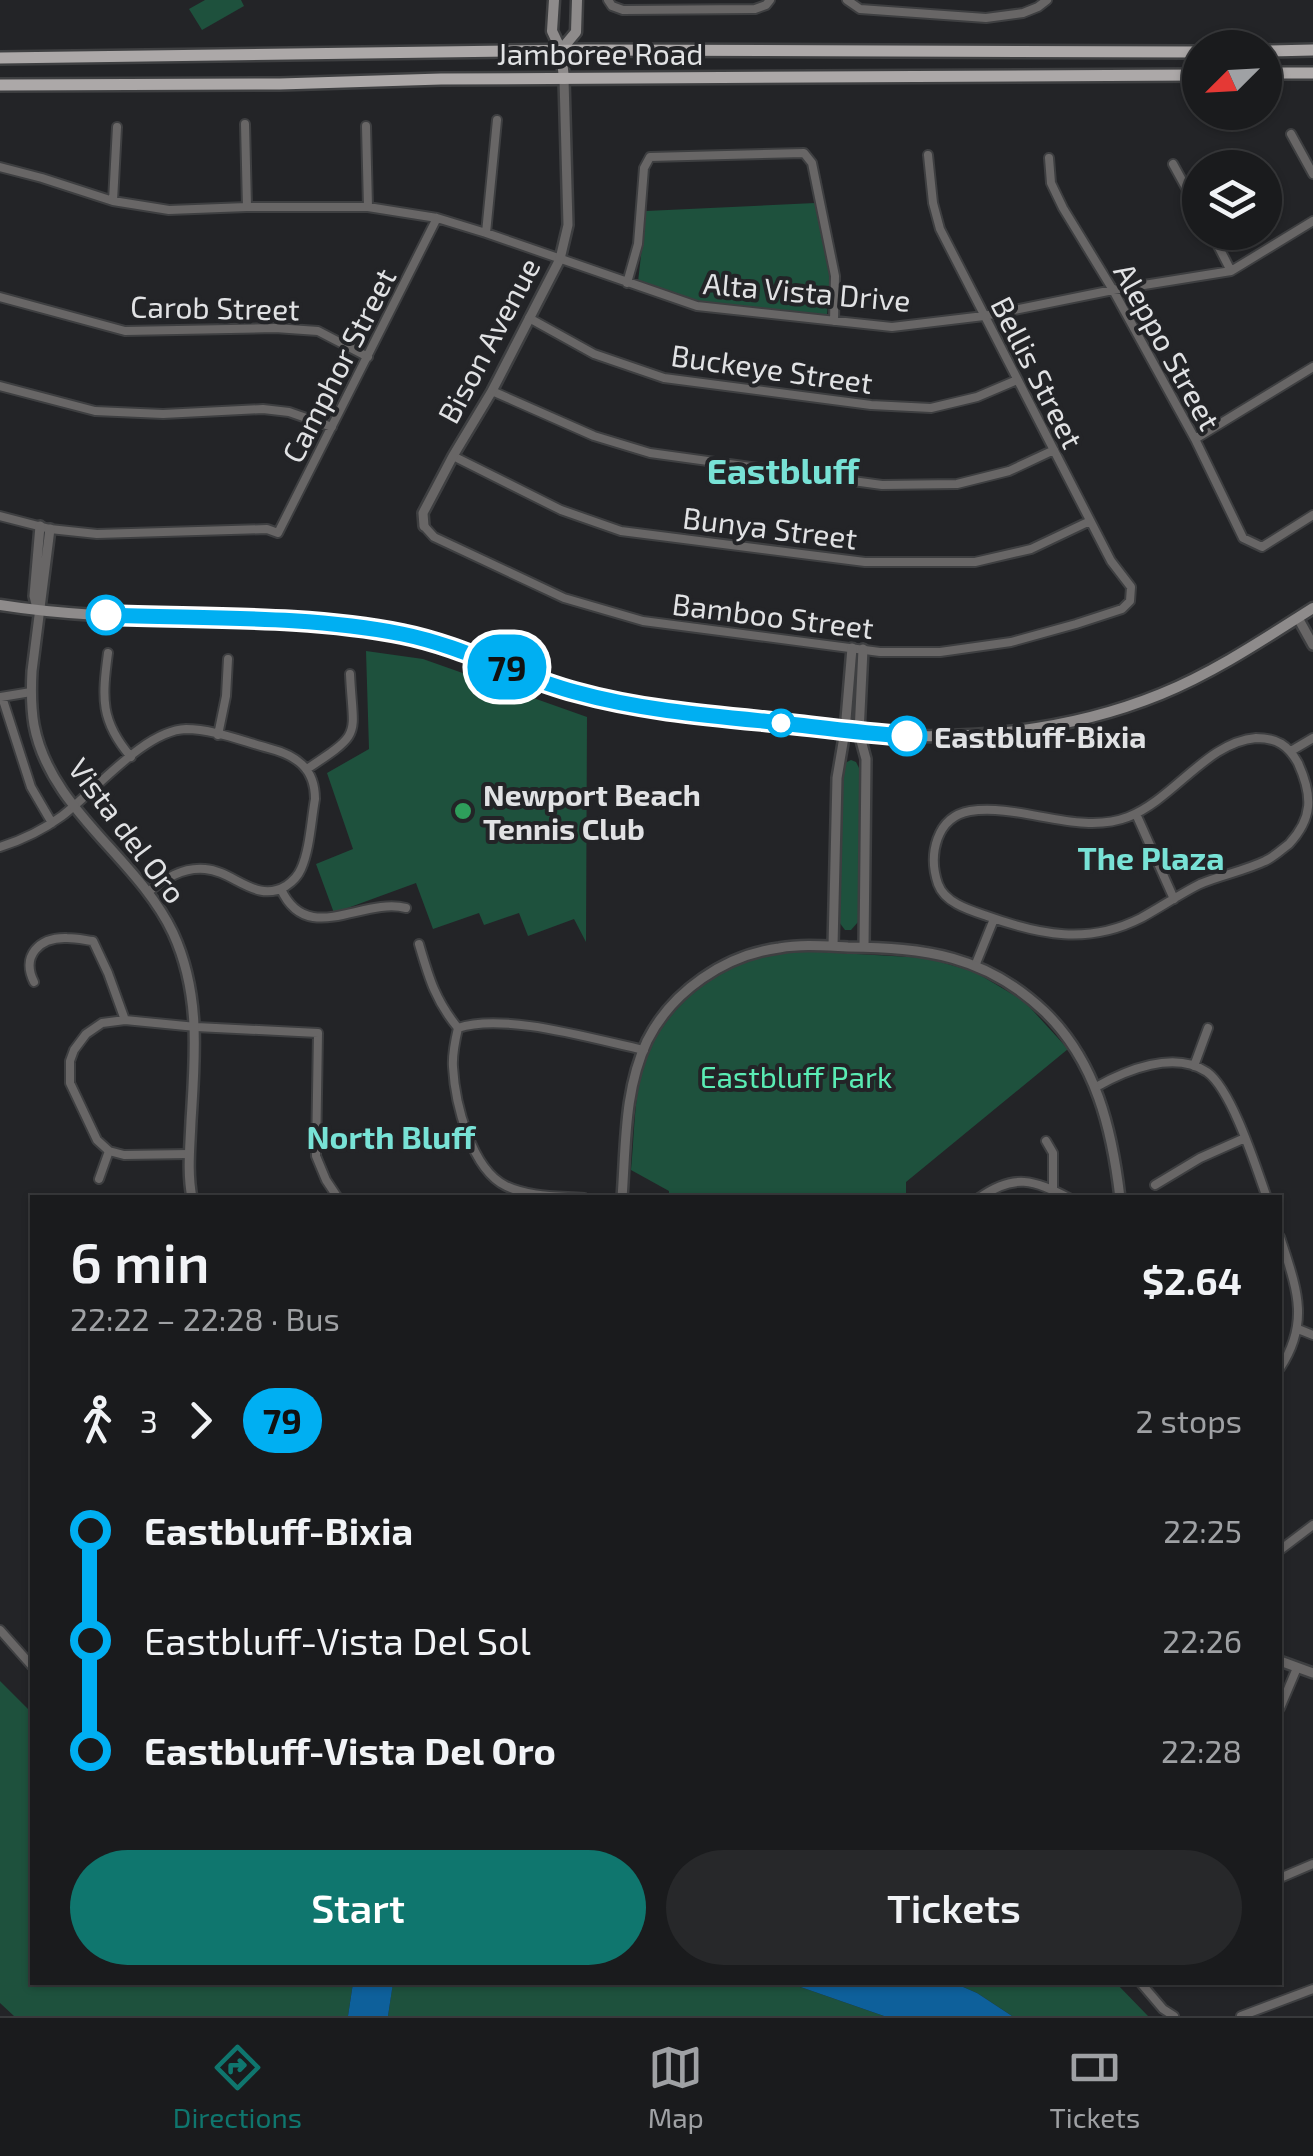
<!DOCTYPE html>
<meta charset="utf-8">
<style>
:root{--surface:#1a1b1d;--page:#27282a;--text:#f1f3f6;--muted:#9fa1a4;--line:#38393b;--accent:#0f766e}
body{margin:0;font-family:"Exo 2",sans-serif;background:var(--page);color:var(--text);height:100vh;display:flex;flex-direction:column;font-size:38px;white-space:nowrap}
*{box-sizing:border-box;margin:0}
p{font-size:32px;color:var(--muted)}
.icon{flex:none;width:55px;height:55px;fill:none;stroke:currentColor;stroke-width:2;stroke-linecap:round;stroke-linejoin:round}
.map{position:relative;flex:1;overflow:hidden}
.drawer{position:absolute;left:30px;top:1195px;width:1252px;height:790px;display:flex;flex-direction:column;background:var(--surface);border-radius:0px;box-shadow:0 2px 8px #0004,0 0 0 2px var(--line)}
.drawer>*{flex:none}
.badge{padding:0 20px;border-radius:32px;font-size:35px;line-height:65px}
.needle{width:65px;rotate:246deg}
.tools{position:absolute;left:1182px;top:30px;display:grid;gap:20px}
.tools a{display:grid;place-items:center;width:100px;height:100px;border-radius:50%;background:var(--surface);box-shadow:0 2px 8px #0004,0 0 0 2px var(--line);font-size:50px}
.map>.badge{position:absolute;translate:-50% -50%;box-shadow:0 0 0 5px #fff}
.legs{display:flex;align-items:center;gap:15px;height:110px;padding:0 40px;font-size:32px}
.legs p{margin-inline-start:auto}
.overview{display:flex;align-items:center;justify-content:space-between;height:170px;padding:0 40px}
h1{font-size:55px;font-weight:600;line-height:75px}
.primary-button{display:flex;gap:20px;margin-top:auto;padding:20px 40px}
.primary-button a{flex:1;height:115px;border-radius:60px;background:var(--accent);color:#fff;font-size:40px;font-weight:600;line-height:115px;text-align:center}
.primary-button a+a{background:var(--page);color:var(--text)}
ul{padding:0 40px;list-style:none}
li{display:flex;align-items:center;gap:35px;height:110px;font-size:38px}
li i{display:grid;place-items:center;width:15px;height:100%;margin:0 12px;background:currentColor}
li i::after{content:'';width:25px;height:25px;margin:-12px;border:8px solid;border-radius:50%;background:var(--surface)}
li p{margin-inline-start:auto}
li:first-child i{background:linear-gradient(#0000 50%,currentColor 0)}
li:last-child i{background:linear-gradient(currentColor 50%,#0000 0)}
.dock{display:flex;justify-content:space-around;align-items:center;height:140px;border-top:2px solid var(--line);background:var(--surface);font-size:28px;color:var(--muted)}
.dock a{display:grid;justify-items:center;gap:5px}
.dock .current{color:var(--accent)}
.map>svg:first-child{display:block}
.green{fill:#1e513d}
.water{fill:#0e609b}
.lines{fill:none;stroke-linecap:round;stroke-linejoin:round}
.minor-casing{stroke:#3e3f41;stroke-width:12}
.tertiary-casing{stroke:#3e3f41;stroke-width:14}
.secondary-casing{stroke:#3e3f41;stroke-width:15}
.primary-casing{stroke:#3e3f41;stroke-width:16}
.minor{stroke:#686666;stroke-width:8}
.tertiary{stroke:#686666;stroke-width:9}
.secondary{stroke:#8e8b8b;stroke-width:10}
.primary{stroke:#aca8a8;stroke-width:11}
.line-1-casing{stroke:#fff;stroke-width:22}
.line-1{stroke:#00aff2;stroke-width:15}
.stop-1-dot{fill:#fff;stroke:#00aff2;stroke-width:5}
.leisure-dot{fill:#2e9e5b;stroke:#232427;stroke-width:4}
.labels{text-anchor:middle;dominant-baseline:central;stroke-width:8;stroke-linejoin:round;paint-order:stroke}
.street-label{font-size:30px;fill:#e1e2e4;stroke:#232427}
.stop-label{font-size:30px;font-weight:bold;fill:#e1e2e4;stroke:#232427;text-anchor:start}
.poi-label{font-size:30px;font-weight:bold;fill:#e1e2e4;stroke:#232427;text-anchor:start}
.park-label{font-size:30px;fill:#5aecb4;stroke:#232427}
.neighbourhood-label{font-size:32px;font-weight:bold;fill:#78e2d6;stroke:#232427}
.quarter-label{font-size:35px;font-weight:bold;fill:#78e2d6;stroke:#232427}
</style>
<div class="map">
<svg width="1313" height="2016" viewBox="0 0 1313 2016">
<rect width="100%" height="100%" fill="#232427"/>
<!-- green -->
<path class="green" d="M205,0H241L244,6L202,30L189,9Z
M815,203L830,277L827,315L701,303L638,282L646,211Z
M366,651L423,659L587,717L586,942L574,919L528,936L519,913L484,925L479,913L433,929L416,883L334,913L316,864L353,849L327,773L369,749Z
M851,760L856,762L860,770L858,922L851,930H845L839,922L841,769L843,764Z
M804,951L927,958L975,972L1024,1001L1068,1049L906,1182V1197H669V1191L631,1170C634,1140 634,1107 640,1078C653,1020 703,975 758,957C772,952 789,953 804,951Z
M0,1681L32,1713V1982L353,1983L348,2016H14L0,2003Z
M393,1982L789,1983L884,2016H388Z
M954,1983H1116L1148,2016H1012L977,1993Z"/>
<!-- water -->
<path class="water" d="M353,1983H393L388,2016H348Z
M789,1983H954L977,1993L1012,2016H884Z"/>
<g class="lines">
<defs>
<path id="minor" d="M608,0L612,6L623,10L755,9L766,5L770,0
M847,0L860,9L986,18L1023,13L1038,7L1047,0
M245,124L247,207
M366,126L368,207
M1291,134L1313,174
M1049,158L1051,183L1063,208L1113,290L1195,439L1243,538L1262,547L1313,515
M1173,164L1200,213
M0,167L42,178L113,201L169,210L247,207H368L437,218L486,233L697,306L892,327L984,316L1113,290L1231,271L1313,221
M113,201L117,127
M1211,232L1231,271
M486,233L497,120
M627,283L638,244L644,168L650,157L804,153L812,163L835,276L834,321
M0,297L125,331L275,328L318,331L368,357
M529,318L594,354L664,378L871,405L931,408L977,397L1017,380
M0,386L95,411L163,414L263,409L289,412L332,427
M492,391L594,436L650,453L882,485L957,484L1009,471L1054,450
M1195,439L1313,367
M453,456L561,510L621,531L865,562H975L1031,549L1090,521
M0,516L50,529L97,534L267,529L278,533L437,218
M424,526L434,537L564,598L643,621L880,652H940L1011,642L1076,624L1122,609L1130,601L1131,587L1111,561L940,229L933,203L928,155
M108,653C102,698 100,721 131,757
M1,697L31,692
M2,697L31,787L52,823
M218,735L226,696L228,659
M1256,738C1277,738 1288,745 1298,763C1313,796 1313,818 1289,844C1281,850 1274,857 1265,861C1244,871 1221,875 1200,884C1180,894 1161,907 1141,918C1088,945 1040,935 987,916C969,910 945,903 938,884C928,855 936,817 970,811C1020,803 1079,836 1128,817C1174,799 1207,742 1256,738Z
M1291,751L1313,738
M307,769C364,731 353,738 350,674
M1136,814L1174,899
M0,847C22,840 43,830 62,816C95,791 145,730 186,729C213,729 242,741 268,748C296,755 315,768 315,799C311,821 310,849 301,869C298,876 292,882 286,886C256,904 234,871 205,869C182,867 165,879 148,892
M281,889C307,947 362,897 406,908
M419,944C429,978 435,1000 458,1028
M975,966L994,919
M34,982C21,956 39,937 67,938C76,938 85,940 93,941L108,973L125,1020
M1194,1066L1208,1028
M1096,1087C1126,1070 1174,1050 1207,1072C1232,1090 1256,1167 1267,1198
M1046,1141L1053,1153V1188
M189,1154L124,1155L109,1151L97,1140L70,1083V1061L74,1050L86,1034L102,1023L125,1020L196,1027L318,1033L316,1156L326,1180L338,1198
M99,1179L109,1151
M1155,1185L1200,1158L1245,1138
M584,1198C559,1196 529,1197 506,1186C471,1169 455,1103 453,1067C452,1054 455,1041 458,1028C504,1012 596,1040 644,1050
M979,1198C1014,1173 1034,1180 1069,1198
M1280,1237C1296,1287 1311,1321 1280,1368
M1298,1329L1313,1335
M1280,1550L1313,1525
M0,1630L32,1666
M1280,1708L1297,1668
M1280,1878L1313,1864
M1140,1982L1163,2009L1174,2016
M1241,2016L1313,1989"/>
<path id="tertiary" d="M424,526L423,513L453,456L492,391L560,259L568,225L564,79
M50,529L32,671C31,689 31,707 34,725C50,810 137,857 173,933C201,994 195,1056 191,1121C190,1147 187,1172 192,1198
M37,608L34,596L40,526
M1298,618L1313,645
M863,649L859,733L866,759L864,947
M833,946L837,778L845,731L852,648
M622,1198C626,1144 624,1090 647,1041C672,991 725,955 779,948C802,944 825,946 848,947C925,948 985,955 1044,1011C1096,1061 1112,1129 1120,1198
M1280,1661L1313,1673"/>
<path id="secondary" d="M554,0L552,31L561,50L564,79
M561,50L576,32L577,0
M0,605C130,626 263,611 392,632C458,643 515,677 579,693C645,710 714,716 781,723C811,727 841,732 871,734C969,741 1070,731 1161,694C1215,672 1264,639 1313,608"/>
<path id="primary" d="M1265,51L1313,50
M0,58L587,50L1200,52
M1265,73H1313
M0,85L280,84L441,79L1200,75"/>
</defs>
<!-- minor casing -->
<use href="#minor" class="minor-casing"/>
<!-- tertiary casing -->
<use href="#tertiary" class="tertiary-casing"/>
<!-- secondary casing -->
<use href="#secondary" class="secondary-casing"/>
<!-- primary casing -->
<use href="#primary" class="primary-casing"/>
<!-- minor -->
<use href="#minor" class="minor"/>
<!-- tertiary -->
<use href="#tertiary" class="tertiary"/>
<!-- secondary -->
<use href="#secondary" class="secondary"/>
<!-- primary -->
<use href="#primary" class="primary"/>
</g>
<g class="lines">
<defs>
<path id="line-1" d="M106,615C203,619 306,615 402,634C462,646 516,676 575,692C636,709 700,715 763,721C811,726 858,733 907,736"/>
</defs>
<!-- line-1 casing -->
<use href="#line-1" class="line-1-casing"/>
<!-- line-1 -->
<use href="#line-1" class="line-1"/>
</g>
<!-- markers -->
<g class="stop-1-dot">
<circle cx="106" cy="615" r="18"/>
<circle cx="781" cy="723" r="12"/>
<circle cx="907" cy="736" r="18"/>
</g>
<circle class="leisure-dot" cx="463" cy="811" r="10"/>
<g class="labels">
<!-- street labels -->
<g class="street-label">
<text x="600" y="53">Jamboree Road</text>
<text transform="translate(807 291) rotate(5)">Alta Vista Drive</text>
<text transform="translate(215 307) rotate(1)">Carob Street</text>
<text transform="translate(488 340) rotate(-62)">Bison Avenue</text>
<text transform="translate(1168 346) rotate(61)">Aleppo Street</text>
<text transform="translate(338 365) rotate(-63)">Camphor Street</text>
<text transform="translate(772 368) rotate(8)">Buckeye Street</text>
<text transform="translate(1038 372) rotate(63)">Bellis Street</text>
<text transform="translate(770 527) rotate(7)">Bunya Street</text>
<text transform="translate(773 615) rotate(7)">Bamboo Street</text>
<text transform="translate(128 830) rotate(53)">Vista del Oro</text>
</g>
<!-- stop labels -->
<g class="stop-label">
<text x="934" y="736">Eastbluff-Bixia</text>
</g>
<!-- poi labels -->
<g class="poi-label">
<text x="483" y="794">Newport Beach<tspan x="483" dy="34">Tennis Club</tspan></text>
</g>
<!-- park labels -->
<g class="park-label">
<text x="796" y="1076">Eastbluff Park</text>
</g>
<!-- neighbourhood labels -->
<g class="neighbourhood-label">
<text x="1151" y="857">The Plaza</text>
<text x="391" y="1136">North Bluff</text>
</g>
<!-- quarter labels -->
<g class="quarter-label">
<text x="783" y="470">Eastbluff</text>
</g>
</g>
</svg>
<div class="tools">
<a><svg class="needle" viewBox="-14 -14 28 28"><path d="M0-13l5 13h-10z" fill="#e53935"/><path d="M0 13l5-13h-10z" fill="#9fa1a4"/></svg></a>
<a><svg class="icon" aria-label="layers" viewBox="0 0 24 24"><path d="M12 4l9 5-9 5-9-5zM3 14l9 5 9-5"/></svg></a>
</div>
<b class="badge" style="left:507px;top:667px;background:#00aff2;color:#111">79</b>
<section class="drawer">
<div class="overview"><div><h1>6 min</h1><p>22:22 – 22:28 · Bus</p></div><b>$2.64</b></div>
<div class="legs"><svg class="icon" aria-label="walk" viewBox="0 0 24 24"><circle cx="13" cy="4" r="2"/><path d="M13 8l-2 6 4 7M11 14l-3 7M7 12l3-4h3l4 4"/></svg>3<svg class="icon" aria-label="forward" viewBox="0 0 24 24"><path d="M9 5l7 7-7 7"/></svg><b class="badge" style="background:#00aff2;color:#111">79</b><p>2 stops</p></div>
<ul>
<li><i style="color:#00aff2"></i><b>Eastbluff-Bixia</b><p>22:25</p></li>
<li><i style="color:#00aff2"></i><span>Eastbluff-Vista Del Sol</span><p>22:26</p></li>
<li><i style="color:#00aff2"></i><b>Eastbluff-Vista Del Oro</b><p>22:28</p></li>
</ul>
<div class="primary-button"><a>Start</a><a>Tickets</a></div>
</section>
</div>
<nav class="dock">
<a class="current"><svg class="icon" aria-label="directions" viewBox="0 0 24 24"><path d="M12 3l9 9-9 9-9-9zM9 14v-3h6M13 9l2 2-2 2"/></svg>Directions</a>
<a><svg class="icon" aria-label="map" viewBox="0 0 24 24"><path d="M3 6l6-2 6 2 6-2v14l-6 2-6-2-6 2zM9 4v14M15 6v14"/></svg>Map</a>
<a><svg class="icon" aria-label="tickets" viewBox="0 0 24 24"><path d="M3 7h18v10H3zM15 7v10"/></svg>Tickets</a>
</nav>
